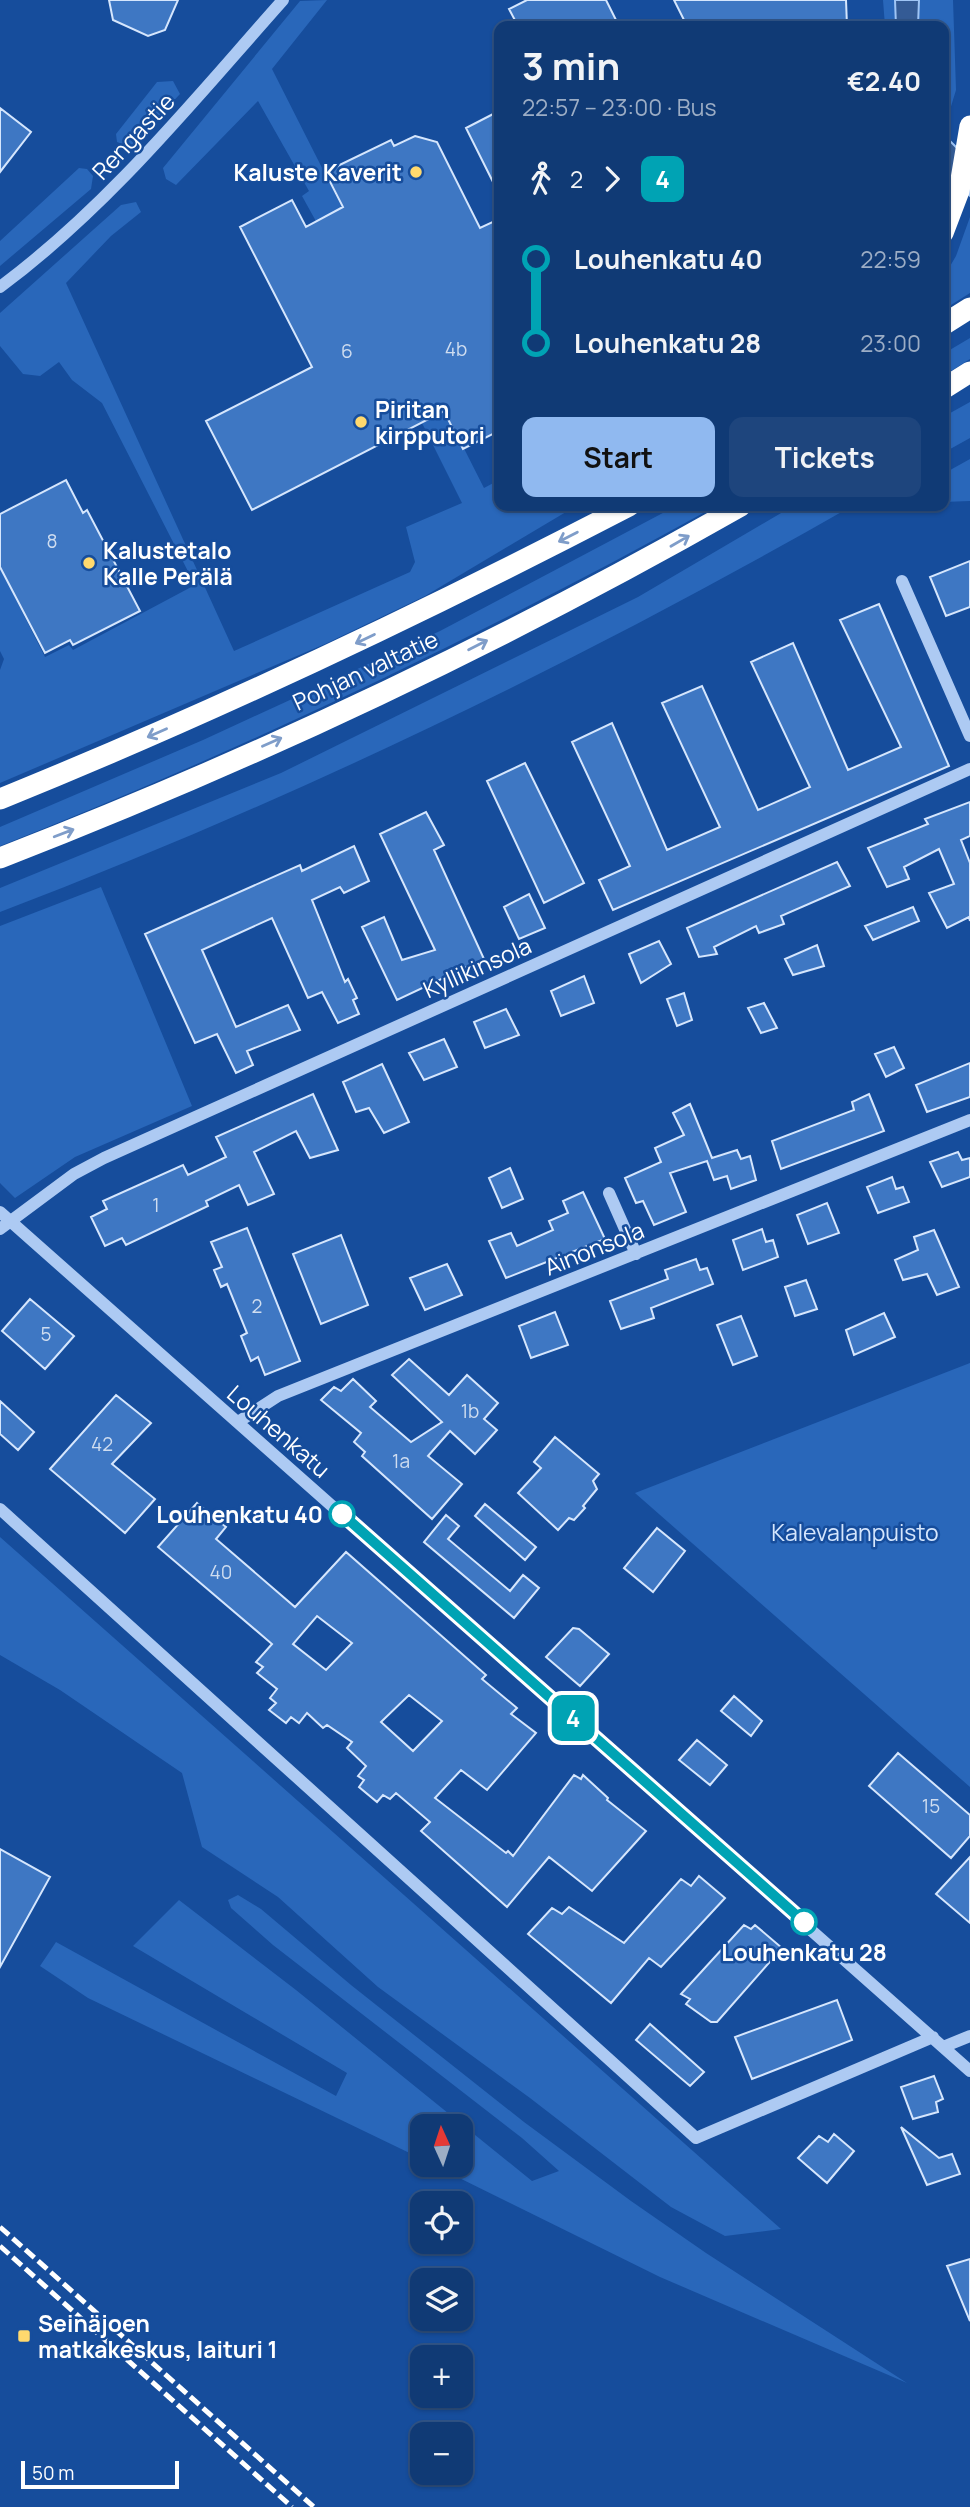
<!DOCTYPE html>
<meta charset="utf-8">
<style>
:root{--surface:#103a75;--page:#1e457d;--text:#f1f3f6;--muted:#9cadc5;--line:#305487;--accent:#90b9f0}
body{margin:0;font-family:Manrope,sans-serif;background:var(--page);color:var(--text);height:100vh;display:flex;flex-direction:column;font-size:26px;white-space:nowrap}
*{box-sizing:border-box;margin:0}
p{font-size:23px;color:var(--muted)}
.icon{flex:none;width:38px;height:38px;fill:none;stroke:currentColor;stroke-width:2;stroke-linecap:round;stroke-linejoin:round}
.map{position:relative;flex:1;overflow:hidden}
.sheet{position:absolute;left:494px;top:21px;width:455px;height:490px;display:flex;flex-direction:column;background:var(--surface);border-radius:14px;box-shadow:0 2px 5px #0004,0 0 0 2px var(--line)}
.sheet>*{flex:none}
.badge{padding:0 14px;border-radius:10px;font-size:24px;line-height:46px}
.needle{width:46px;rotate:357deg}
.buttons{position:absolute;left:410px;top:2114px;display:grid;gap:14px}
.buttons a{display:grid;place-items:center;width:63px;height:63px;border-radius:14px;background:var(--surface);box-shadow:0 2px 5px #0004,0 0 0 2px var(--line);font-size:35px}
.scale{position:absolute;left:21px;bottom:18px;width:158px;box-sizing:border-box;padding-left:7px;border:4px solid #fff;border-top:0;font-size:19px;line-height:24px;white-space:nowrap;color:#fff;-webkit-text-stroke:5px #164d9c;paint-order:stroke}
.map>.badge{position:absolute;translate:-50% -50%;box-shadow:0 0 0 4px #fff}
.legs{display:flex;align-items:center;gap:10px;height:77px;padding:0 28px;font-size:23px}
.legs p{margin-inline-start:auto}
.overview{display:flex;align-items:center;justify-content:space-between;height:119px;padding:0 28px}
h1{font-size:38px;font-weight:700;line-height:52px}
.primary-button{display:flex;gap:14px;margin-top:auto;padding:14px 28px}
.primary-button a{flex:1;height:80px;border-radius:14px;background:var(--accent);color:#111;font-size:28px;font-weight:700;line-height:80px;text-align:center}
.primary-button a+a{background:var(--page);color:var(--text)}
ul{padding:0 28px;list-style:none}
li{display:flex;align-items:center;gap:24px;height:84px;font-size:26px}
li i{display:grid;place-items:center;width:10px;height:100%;margin:0 9px;background:currentColor}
li i::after{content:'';width:18px;height:18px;margin:-9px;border:5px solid;border-radius:50%;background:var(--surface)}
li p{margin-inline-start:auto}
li:first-child i{background:linear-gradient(#0000 50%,currentColor 0)}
li:last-child i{background:linear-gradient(currentColor 50%,#0000 0)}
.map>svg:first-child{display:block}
.green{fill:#2967ba}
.water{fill:#345b95;stroke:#9fc5f5;stroke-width:2}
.building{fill:#3e77c3;stroke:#d5e6fd;stroke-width:2;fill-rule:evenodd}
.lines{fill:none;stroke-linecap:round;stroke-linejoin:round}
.minor{stroke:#adcaf3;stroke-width:12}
.highway{stroke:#fff;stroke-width:21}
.rail{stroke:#fff;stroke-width:5;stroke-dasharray:12 5;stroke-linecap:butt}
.oneway{stroke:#7f9dc9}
.line-1-casing{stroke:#fff;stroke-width:16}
.line-1{stroke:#00a3b4;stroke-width:10}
.poi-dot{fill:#ffd96e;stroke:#164d9c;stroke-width:2.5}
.stop-1-dot{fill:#fff;stroke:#00a3b4;stroke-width:3.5}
.labels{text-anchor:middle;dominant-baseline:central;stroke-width:5;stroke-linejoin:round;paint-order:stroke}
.number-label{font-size:19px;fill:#cfddf0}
.street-label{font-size:23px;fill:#fff;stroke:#164d9c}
.poi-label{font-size:23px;font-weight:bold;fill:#fff;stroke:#164d9c;text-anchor:start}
.stop-label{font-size:23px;font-weight:bold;fill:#fff;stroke:#164d9c;text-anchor:end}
.park-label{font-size:23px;fill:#d5e6fd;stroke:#164d9c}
</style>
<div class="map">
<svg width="970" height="2507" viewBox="0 0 970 2507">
<rect width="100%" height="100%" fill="#164d9c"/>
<!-- green -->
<path class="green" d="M327,0L272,69L484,488L499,480V506H576L425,596L325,644L0,783V670L4,659L0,651V568L45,657L69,645L73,650L195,585L102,403L72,380L59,362L40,376L23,374L0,346V313L121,205L136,202L141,212L111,236L66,283L234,651L410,572L415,562L406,527L462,503L422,423L426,420L302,196L309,191L258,101L176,185L166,179L163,168L300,1Z
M883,0H953L956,90L943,133V26H885Z
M173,81L180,94L130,147L117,142L116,134L157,82Z
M79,168L87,169L93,176L91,189L0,266V241Z
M970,217V293L943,310V278L956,256Z
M970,338V359L943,376V354Z
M970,402V438L943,453V417Z
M970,459V501L943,502V474Z
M676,506H716C485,634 246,749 0,846V827L203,740L440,631Z
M793,506H852C579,662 294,800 0,912V888L281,773L638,597Z
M101,887L192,1106L75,1157L15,1198L0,1183V926Z
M970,1363V1787L635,1493Z
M0,1537L781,2229L725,2236L671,2207L530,2098L378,1987L278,1897L202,1847L182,1773L60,1690L0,1655Z
M238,1895L261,1909L351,1985L524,2122L631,2201L706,2253L907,2383L660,2277L433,2165H460V2126H422V2159L88,1998L40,1966L56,1942L336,2096L347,2073L133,1946L179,1900L296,1990L532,2181L559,2171L522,2138L273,1945L231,1908L228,1900Z"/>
<!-- water -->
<path class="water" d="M895,0H919L918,26H896Z
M943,134L970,161V196L943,171Z"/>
<!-- building -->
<path class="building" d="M109,0H178L165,30L148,36L113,20Z
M527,0H606L619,26H518L509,9Z
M674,0H846L847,26H687Z
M0,108L31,132L0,172Z
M499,111V194L466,128Z
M415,136L437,142L480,228L499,219V431L463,449L444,411L252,510L206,421L312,367L240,227L292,200L306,227L343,207L325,172L391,140L394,146Z
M66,480L83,513L87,510L140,611L73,645L70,640L45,653L0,567V514Z
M970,561V607L946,616L930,577Z
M879,604L949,766L613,910L599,880L630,866L572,742L612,723L667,850L720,827L662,703L702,686L758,810L810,787L751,662L793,643L848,770L901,747L840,620Z
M525,763L584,883L544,903L487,781Z
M970,802V836L961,840L970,863V921L969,917L947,928L929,893L954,884L939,849L904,867L909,879L887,887L868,848L928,824L925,819Z
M426,812L444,845L434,850L484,959L397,1000L362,927L384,917L402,960L435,950L380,834Z
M354,846L369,881L344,893L340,887L312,900L345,982L348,979L357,998L353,1000L359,1014L338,1023L322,992L308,998L272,918L202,950L236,1027L288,1005L300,1030L247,1051L253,1065L236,1073L217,1034L195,1043L145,934L300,865L302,871Z
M837,862L850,886L781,916L784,924L759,933L756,926L714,947L717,954L699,957L687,928Z
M529,894L545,928L519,939L504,907Z
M913,907L919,921L873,940L865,926Z
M659,941L671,964L641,983L629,954Z
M817,945L824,966L793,975L785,959Z
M584,976L594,1003L561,1016L551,991Z
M684,993L692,1020L677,1026L667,999Z
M764,1003L777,1028L761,1033L748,1008Z
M506,1009L519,1035L485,1048L474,1022Z
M444,1039L457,1067L424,1080L409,1053Z
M894,1047L904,1068L886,1077L875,1054Z
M970,1063V1097L927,1112L916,1085Z
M382,1064L409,1122L384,1133L369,1108L356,1112L343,1082Z
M313,1094L338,1150L310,1158L296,1131L254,1152L274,1194L248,1205L239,1185L206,1201L208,1206L126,1245L122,1238L105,1246L91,1217L107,1209L103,1201L183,1165L188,1175L226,1157L216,1137Z
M869,1094L884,1131L781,1169L772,1141L854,1110L852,1102Z
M690,1104L712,1158L737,1150L741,1159L750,1156L756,1180L731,1189L727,1176L714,1180L707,1161L670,1173L686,1212L654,1225L643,1201L636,1203L625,1178L661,1162L655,1148L684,1135L673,1113Z
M958,1152L962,1160L970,1158V1177L942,1187L930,1162Z
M510,1168L523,1199L502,1208L489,1178Z
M892,1177L896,1189L903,1187L909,1202L878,1213L867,1187Z
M583,1192L605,1239L506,1278L489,1241L511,1233L517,1246L553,1230L549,1221L568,1213L563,1201Z
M827,1203L839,1233L808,1244L797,1215Z
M247,1228L300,1361L265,1375L258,1357L251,1361L241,1336L247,1333L227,1284L221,1287L214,1270L222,1267L211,1242Z
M762,1229L766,1242L773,1240L778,1257L743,1270L733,1240Z
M934,1230L959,1287L937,1295L927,1274L903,1280L895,1260L918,1250L914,1237Z
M341,1235L368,1305L321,1324L293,1254Z
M696,1259L700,1270L707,1268L713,1284L651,1308L654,1318L621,1329L610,1301L668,1279L665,1270Z
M447,1264L462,1295L425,1310L410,1278Z
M806,1280L817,1309L795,1316L785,1287Z
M30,1299L74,1336L45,1369L2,1331Z
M555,1312L568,1345L531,1358L519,1326Z
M884,1313L895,1337L854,1355L846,1330Z
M741,1316L757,1356L733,1365L717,1325Z
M409,1359L449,1395L467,1375L498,1403L484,1419L497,1430L475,1454L450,1431L428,1456L462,1484L432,1519L362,1456L365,1452L354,1442L361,1433L321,1400L334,1387L341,1391L353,1379L376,1401L370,1407L411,1442L442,1422L392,1375Z
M116,1395L151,1423L112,1464L155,1499L125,1533L50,1469Z
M0,1401L34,1432L18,1450L0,1434Z
M555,1437L599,1474L593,1481L597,1489L583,1506L585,1508L574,1520L569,1518L558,1530L518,1493L541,1468L534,1462Z
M197,1503L226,1527L216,1539L295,1607L346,1552L486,1675L482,1679L517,1708L511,1714L536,1733L487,1790L461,1770L435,1798L506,1853L508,1851L513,1856L574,1775L581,1779L583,1775L608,1798L607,1800L646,1831L592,1891L549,1857L507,1907L421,1831L430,1822L396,1793L390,1799L383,1795L377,1802L359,1787L364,1780L358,1776L366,1766L347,1748L352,1742L327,1725L323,1728L307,1713L299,1723L291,1717L286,1723L269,1710L276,1703L270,1698L277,1689L257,1673L263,1667L256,1662L272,1644L158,1547ZM317,1616L352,1643L326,1670L293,1644ZM409,1695L442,1721L413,1751L381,1722Z
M485,1504L536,1547L525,1560L475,1516Z
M446,1515L459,1526L448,1539L510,1591L523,1575L539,1588L514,1618L424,1542Z
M657,1528L685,1551L653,1592L624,1568Z
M573,1628L579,1629L609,1654L580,1686L546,1657Z
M734,1696L762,1721L751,1736L721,1711Z
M697,1740L727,1765L710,1785L679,1760Z
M898,1753L970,1815V1836L951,1858L869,1786Z
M0,1849L50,1877L0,1967Z
M970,1857V1923L936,1894Z
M699,1876L725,1898L661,1967L649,1958L611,2003L528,1934L552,1908L562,1914L569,1907L624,1943L681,1879L691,1886Z
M744,1925L751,1929L755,1925L782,1948L717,2022H711L686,2004L690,1999L681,1994Z
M837,2000L852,2040L752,2079L735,2037Z
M650,2024L704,2072L690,2086L636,2040Z
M934,2076L943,2099L936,2102L938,2112L913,2119L901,2087Z
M901,2127L939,2158L952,2154L960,2174L927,2185Z
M834,2134L854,2151L827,2183L798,2158L819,2136L828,2142Z
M970,2259V2321L947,2266Z"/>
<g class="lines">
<!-- minor -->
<path class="minor" d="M0,287C109,206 193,101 283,0
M902,581L970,736
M609,1193L636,1254
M0,1212L970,2071
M0,1229L74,1174L104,1158L970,769
M238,1422L278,1396L970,1120
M0,1509L696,2138L933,2037
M943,2047L970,2036"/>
<!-- highway -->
<path class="highway" d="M943,233L959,191L970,126
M943,325L970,308
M943,389L970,372
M0,799C215,712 423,613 629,506
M0,858C255,759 504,641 741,506"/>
<!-- rail -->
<path class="rail" d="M0,2227L314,2507
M0,2246L292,2507"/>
</g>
<!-- one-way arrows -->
<defs><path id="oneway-shaft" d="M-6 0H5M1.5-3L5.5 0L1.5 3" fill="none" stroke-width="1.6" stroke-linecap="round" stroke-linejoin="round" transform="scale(1.75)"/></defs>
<g class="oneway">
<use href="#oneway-shaft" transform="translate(568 537) rotate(153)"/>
<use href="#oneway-shaft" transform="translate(680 541) rotate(-30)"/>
<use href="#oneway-shaft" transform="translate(365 639) rotate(154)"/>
<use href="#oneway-shaft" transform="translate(478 645) rotate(-27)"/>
<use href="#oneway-shaft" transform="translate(157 733) rotate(156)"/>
<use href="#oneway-shaft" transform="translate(272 742) rotate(-24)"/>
<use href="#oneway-shaft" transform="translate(64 833) rotate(-21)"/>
</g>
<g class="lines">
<defs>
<path id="line-1" d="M342,1514L804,1922"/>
</defs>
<!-- line-1 casing -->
<use href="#line-1" class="line-1-casing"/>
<!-- line-1 -->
<use href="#line-1" class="line-1"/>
</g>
<!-- markers -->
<g class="poi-dot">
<circle cx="416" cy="172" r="7"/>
<circle cx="361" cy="422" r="7"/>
<circle cx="89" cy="563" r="7"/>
<rect x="17" y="2329" width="14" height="14" rx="3.5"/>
</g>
<g class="stop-1-dot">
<circle cx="342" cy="1514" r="12"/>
<circle cx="804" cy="1922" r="12"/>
</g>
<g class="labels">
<!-- number labels -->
<g class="number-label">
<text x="456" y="349">4b</text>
<text x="347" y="351">6</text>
<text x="52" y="541">8</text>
<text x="156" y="1205">1</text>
<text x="257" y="1306">2</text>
<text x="46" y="1334">5</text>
<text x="470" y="1411">1b</text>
<text x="102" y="1444">42</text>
<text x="401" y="1461">1a</text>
<text x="221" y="1572">40</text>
<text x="931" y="1806">15</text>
</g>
<!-- street labels -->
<g class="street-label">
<text transform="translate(133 136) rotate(-47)">Rengastie</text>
<text transform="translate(365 670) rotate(-25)">Pohjan valtatie</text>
<text transform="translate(477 967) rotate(-24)">Kyllikinsola</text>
<text transform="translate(594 1248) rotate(-22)">Ainonsola</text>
<text transform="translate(279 1431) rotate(41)">Louhenkatu</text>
</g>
<!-- poi labels -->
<g class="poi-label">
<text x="402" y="172" text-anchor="end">Kaluste Kaverit</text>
<text x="375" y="409">Piritan<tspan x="375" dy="26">kirpputori</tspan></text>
<text x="103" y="550">Kalustetalo<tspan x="103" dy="26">Kalle Perälä</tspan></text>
<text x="38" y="2323">Seinäjoen<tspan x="38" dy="26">matkakeskus, laituri 1</tspan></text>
</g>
<!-- stop labels -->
<g class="stop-label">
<text x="323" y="1514">Louhenkatu 40</text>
<text x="804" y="1952" text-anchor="middle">Louhenkatu 28</text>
</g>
<!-- park labels -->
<g class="park-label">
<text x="855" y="1532">Kalevalanpuisto</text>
</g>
</g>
</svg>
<div class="buttons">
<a><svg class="needle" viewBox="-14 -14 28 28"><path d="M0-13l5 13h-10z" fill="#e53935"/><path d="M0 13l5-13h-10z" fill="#9cadc5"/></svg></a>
<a><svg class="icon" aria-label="locate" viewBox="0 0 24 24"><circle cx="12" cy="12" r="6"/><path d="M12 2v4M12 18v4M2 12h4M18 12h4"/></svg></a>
<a><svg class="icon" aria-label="layers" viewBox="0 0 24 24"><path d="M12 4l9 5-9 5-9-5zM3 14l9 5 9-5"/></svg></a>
<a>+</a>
<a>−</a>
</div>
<div class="scale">50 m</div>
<b class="badge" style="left:573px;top:1718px;background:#00a3b4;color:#fff">4</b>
<section class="sheet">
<div class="overview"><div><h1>3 min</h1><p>22:57 – 23:00 · Bus</p></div><b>€2.40</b></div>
<div class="legs"><svg class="icon" aria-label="walk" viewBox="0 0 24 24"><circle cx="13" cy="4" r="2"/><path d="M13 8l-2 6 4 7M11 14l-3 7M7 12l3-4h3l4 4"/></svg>2<svg class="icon" aria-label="forward" viewBox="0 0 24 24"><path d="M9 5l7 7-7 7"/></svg><b class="badge" style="background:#00a3b4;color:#fff">4</b></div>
<ul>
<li><i style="color:#00a3b4"></i><b>Louhenkatu 40</b><p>22:59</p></li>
<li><i style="color:#00a3b4"></i><b>Louhenkatu 28</b><p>23:00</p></li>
</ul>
<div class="primary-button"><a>Start</a><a>Tickets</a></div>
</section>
</div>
